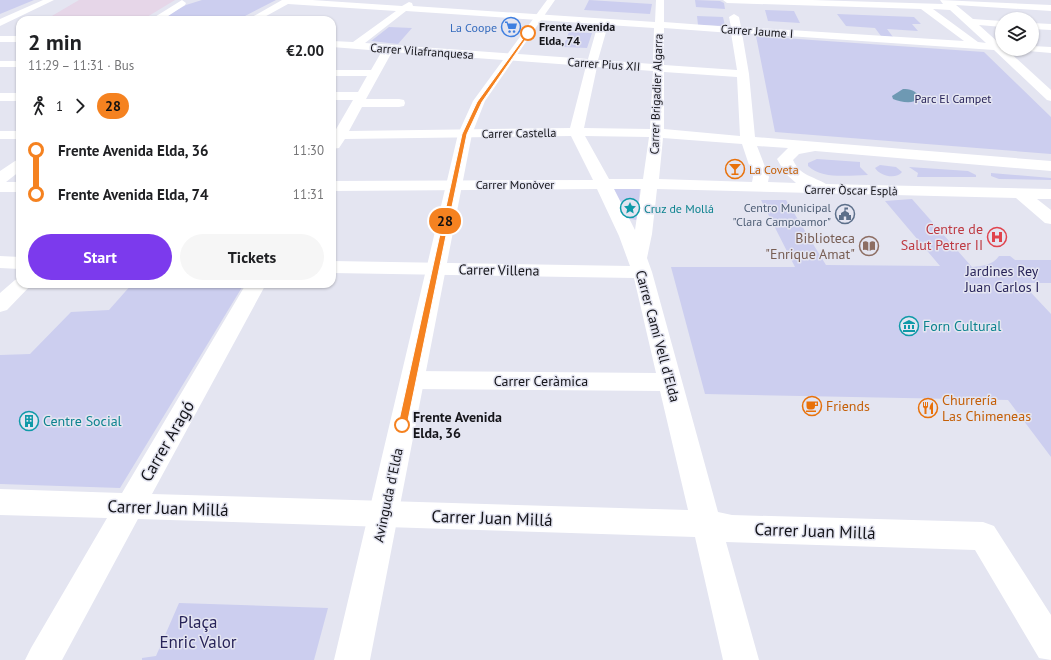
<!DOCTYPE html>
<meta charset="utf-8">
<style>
:root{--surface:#fff;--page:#f6f6f6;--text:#202124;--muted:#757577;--accent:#7c3aed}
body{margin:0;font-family:"PT Sans",sans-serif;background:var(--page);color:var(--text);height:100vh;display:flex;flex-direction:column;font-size:15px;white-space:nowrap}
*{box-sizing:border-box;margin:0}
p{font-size:13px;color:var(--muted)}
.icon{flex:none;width:22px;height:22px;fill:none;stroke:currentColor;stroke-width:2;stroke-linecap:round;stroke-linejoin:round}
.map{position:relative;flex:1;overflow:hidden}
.details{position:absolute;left:16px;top:16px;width:320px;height:272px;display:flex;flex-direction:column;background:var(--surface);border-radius:12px;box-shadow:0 1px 3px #0004}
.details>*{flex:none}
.badge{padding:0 8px;border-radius:13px;font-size:14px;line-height:26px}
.buttons{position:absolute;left:995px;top:12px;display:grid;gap:8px}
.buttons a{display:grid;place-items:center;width:44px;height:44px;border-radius:50%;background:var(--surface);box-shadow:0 1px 3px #0004;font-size:20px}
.map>.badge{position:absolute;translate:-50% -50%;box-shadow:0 0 0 2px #fff}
.legs{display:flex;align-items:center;gap:6px;height:44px;padding:0 12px;font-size:13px}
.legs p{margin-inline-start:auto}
.headline{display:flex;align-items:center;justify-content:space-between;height:68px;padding:0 12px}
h1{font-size:22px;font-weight:700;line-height:30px}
.action{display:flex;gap:8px;margin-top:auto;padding:8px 12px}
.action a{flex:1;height:46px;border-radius:24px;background:var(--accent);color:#fff;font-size:16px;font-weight:700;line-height:46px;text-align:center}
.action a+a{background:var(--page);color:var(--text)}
ul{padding:0 12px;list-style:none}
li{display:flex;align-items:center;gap:14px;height:44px;font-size:15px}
li i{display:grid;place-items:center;width:6px;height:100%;margin:0 5px;background:currentColor}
li i::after{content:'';width:10px;height:10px;margin:-5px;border:3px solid;border-radius:50%;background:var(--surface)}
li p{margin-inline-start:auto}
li:first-child i{background:linear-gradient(#0000 50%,currentColor 0)}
li:last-child i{background:linear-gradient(currentColor 50%,#0000 0)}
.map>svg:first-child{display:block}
.education{fill:#e6d6e8}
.green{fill:#ccceef}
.water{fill:#6e99b3}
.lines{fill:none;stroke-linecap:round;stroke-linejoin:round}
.minor{fill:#fff;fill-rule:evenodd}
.tertiary{fill:#fff;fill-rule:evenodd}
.line-1{fill:#f58220;stroke:#fff}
.stop-1-dot{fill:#fff;stroke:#f58220;stroke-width:2}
.labels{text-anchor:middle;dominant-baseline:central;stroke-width:3;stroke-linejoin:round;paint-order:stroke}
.far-stop-label{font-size:12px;font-weight:bold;fill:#15151a;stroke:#e4e5f1;text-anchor:start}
.far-shop-label{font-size:12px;fill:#366cbe;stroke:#e4e5f1;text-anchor:end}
.far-street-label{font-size:12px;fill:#15151a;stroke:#e4e5f1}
.far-park-label{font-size:12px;fill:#282459;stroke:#e4e5f1}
.far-food-label{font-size:12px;fill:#c56008;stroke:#e4e5f1;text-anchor:start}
.far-service-label{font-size:12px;fill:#4e5e75;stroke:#e4e5f1;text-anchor:end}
.far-culture-label{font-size:12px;fill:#0d838f;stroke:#e4e5f1;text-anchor:start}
.health-label{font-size:14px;fill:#be3a42;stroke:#e4e5f1;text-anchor:end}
.education-label{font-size:14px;fill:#785e54;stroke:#e4e5f1;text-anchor:end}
.street-label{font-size:14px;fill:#15151a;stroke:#e4e5f1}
.park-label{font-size:14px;fill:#282459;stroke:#e4e5f1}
.culture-label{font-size:14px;fill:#0d838f;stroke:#e4e5f1;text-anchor:start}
.food-label{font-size:14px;fill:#c56008;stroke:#e4e5f1;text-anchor:start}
.stop-label{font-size:14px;font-weight:bold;fill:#15151a;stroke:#e4e5f1;text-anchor:start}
.near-street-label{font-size:17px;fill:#15151a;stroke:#e4e5f1}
.near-park-label{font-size:17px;fill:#282459;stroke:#e4e5f1}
</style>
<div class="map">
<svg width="1051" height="660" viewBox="0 0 1051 660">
<rect width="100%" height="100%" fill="#e4e5f1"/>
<!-- education -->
<path class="education" d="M79,0H175L142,20H45Z"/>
<!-- green -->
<path class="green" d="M0,0H34L0,14Z
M202,0H276L245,16H166L186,5Z
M589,0L652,4L650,14L584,10Z
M695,0L720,1L724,3L725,9L696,7Z
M765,10L794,11L800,23L768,21Z
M837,14L914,17L921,24H912L918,31L887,29L893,37L881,36L875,28L846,26Z
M697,16L723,17L725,26L698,25Z
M389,27L412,28L398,44L371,41Z
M569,32L592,33L587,48L563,47Z
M756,36L984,52L1051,117V154L775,132Z
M817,159L860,162V167L868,175C850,175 823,180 808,166V163Z
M880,165L896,167L902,172C896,180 880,176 875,168Z
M909,167L968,171L976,175V177H917L918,173Z
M991,173L1051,178V180L999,179L991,176Z
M613,187H640L638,218L636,220L626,218Z
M912,199L972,267C982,266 993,265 999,256H1010L1015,260H1051V283H1022L1051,314V457L1008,400L705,394L671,267H795L761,200H786L826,265L940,266L885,201Z
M132,284H244L120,488L0,484V355L30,354L71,312L109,310Z
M179,603L328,608L314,660H142V658L156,656Z"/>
<!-- water -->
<path class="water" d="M903,89C909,89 917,90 919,98C913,105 901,102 893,99L892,96Z"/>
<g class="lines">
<!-- minor -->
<path class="minor" d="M43,0H54L0,26V19Z
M182,0L186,3L185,5L162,20H150Z
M282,0H312L402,6L409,2L412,3L413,6L655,22L656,0H664V22L731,27L729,17L734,14L739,17L741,27L964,41L921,9L727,3L723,0H812L943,4L940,0L1051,5V11L956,5L973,19L1002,21V27L979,25L1000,44H1002V49H1006L1051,90V101L1047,100L994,50L742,33L749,74L755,137L1051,161V171L815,151L799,154L793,160C800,176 813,176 826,184L1051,189V199H1037L1051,210V224L1045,223L1016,198L657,189L652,234L647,258L652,272L718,512L732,515L983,522L994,526L1051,615V660L1039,658L975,550L726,542L759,660H723L695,537L138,519L62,660H25L31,648L107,518L0,515V489L122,493L246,284H266L152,494L688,510L660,391L412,389L404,386L400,380L404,374L412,371L656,373L634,278L332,273V261L630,266L619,236L597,189L332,191V181L593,180L571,136L345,139L339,148L332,149V131H335L353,100H332V92H358L367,76H332V70H371L382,51L332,47V41L353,42L396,11L288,4L259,20H247ZM933,9L950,10L986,43L978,42ZM406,11L598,24L588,59L365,43ZM608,25L654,28L653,64L598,60ZM664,28L731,33L737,70L664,65ZM392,52L586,66L570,128L349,131L362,107H399L404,106L405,103L404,100L399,99H366ZM597,67L653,71L650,129L584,128ZM664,72L737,77L740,136L664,129ZM585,136L649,137L643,179H609ZM663,138L742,144L753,177L752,182L659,179ZM757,146L788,148L777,159L785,173L796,183L768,182L769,177ZM614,189H641L635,230Z
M1032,23L1051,24V30L1032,29Z
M0,36H20V42H0Z
M1032,46L1051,47V53L1028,51L1027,49H1032Z
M0,61H20V67H0Z
M0,93H20V101H0Z
M0,131H20V139H0Z
M20,159V171L6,182H20V192H0V171L15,161Z
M0,256L20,257V269L0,268Z
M20,278V284H32L7,310L0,312V293L15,280Z"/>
<!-- tertiary -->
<path class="tertiary" d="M547,0H555L485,101L472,134L370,660H334L458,134L473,101Z"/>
</g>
<!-- line-1 -->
<path class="line-1" d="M528,32L530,33L482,102L467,134L407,425L402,429L398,425L462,134L477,102Z"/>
<!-- icons -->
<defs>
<symbol id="supermarket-ring" viewBox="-11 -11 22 22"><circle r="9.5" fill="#e4e5f1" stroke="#3f7fe0" stroke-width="1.5"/><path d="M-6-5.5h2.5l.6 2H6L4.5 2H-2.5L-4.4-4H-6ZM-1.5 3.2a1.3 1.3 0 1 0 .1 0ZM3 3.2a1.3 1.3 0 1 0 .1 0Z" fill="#3f7fe0"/></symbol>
<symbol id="bar-ring" viewBox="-11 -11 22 22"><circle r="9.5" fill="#e4e5f1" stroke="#e8710a" stroke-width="1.5"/><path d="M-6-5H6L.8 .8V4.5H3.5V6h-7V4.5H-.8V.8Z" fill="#e8710a"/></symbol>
<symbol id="sight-ring" viewBox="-11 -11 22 22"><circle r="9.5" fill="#e4e5f1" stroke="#0f9aa8" stroke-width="1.5"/><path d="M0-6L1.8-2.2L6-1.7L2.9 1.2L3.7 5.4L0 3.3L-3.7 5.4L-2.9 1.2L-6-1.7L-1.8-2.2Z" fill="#0f9aa8"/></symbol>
<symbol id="civic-ring" viewBox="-11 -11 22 22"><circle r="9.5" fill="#e4e5f1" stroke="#5c6f8a" stroke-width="1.5"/><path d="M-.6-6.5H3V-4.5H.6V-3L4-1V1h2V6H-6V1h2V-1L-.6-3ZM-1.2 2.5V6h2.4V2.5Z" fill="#5c6f8a"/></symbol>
<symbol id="hospital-ring" viewBox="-11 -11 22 22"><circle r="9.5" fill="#e4e5f1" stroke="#e0444e" stroke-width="1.5"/><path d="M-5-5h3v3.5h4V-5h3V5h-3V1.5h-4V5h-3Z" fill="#e0444e"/></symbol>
<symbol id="library-ring" viewBox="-11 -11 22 22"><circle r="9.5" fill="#e4e5f1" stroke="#8d6e63" stroke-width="1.5"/><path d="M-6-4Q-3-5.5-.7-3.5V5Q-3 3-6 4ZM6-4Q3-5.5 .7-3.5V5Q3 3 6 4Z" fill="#8d6e63"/></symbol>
<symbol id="museum-ring" viewBox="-11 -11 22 22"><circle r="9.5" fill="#e4e5f1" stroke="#0f9aa8" stroke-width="1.5"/><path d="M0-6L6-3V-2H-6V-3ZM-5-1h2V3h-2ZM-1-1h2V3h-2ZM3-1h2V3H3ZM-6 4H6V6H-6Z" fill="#0f9aa8"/></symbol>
<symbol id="cafe-ring" viewBox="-11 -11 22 22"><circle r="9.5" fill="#e4e5f1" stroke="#e8710a" stroke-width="1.5"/><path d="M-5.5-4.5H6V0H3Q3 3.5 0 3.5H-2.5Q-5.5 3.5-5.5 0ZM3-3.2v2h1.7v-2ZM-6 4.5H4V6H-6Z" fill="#e8710a"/></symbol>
<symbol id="restaurant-ring" viewBox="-11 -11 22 22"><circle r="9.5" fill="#e4e5f1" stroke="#e8710a" stroke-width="1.5"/><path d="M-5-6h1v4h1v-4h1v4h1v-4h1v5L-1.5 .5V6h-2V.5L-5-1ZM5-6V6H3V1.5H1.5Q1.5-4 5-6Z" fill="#e8710a"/></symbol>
<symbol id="building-ring" viewBox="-11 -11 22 22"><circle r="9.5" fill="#e4e5f1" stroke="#0f9aa8" stroke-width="1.5"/><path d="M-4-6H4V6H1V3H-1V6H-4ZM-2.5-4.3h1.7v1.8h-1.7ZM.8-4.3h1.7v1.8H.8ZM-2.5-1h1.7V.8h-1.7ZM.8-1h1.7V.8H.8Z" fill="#0f9aa8"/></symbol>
</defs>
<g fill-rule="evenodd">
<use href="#supermarket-ring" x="500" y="16" width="22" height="22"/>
<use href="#bar-ring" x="724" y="158" width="22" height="22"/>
<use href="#sight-ring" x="619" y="197" width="22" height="22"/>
<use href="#civic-ring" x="834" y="203" width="22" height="22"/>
<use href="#hospital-ring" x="986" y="226" width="22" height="22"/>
<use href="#library-ring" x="858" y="235" width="22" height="22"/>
<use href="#museum-ring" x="898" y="315" width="22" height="22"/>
<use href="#cafe-ring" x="801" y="395" width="22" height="22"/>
<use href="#restaurant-ring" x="917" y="397" width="22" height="22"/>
<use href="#building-ring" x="18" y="410" width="22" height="22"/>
</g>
<!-- markers -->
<g class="stop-1-dot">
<circle cx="528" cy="33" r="7"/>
<circle cx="402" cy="425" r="7"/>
</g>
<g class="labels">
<!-- far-stop labels -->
<g class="far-stop-label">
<text x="539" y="26">Frente Avenida<tspan x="539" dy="14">Elda, 74</tspan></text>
</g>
<!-- far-shop labels -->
<g class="far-shop-label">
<text x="497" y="27">La Coope</text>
</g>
<!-- far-street labels -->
<g class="far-street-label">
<text transform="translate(757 31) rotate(4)">Carrer Jaume I</text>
<text transform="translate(422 51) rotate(4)">Carrer Vilafranquesa</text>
<text transform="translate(604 64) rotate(4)">Carrer Pius XII</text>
<text transform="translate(656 94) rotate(-88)">Carrer Brigadier Algarra</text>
<text transform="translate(519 133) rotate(-1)">Carrer Castella</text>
<text x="515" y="184">Carrer Monòver</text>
<text transform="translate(851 190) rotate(1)">Carrer Òscar Esplà</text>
</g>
<!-- far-park labels -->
<g class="far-park-label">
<text x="953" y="98">Parc El Campet</text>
</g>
<!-- far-food labels -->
<g class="far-food-label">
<text x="749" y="169">La Coveta</text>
</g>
<!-- far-service labels -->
<g class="far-service-label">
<text x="831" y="207">Centro Municipal<tspan x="831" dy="14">"Clara Campoamor"</tspan></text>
</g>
<!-- far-culture labels -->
<g class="far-culture-label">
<text x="644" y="208">Cruz de Mollá</text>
</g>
<!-- health labels -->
<g class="health-label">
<text x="983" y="229">Centre de<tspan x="983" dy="16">Salut Petrer II</tspan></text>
</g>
<!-- education labels -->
<g class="education-label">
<text x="855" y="238">Biblioteca<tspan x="855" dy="16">"Enrique Amat"</tspan></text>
</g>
<!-- street labels -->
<g class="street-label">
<text transform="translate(499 270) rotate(1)">Carrer Villena</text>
<text transform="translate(658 336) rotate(75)">Carrer Camí Vell d'Elda</text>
<text x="541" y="381">Carrer Ceràmica</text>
<text transform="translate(388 495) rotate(-78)">Avinguda d'Elda</text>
</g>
<!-- park labels -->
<g class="park-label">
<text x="1002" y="271">Jardines Rey<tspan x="1002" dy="16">Juan Carlos I</tspan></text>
</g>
<!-- culture labels -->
<g class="culture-label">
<text x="923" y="326">Forn Cultural</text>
<text x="43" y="421">Centre Social</text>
</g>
<!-- food labels -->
<g class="food-label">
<text x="942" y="400">Churrería<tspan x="942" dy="16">Las Chimeneas</tspan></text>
<text x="826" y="406">Friends</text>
</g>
<!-- stop labels -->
<g class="stop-label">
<text x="413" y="417">Frente Avenida<tspan x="413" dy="16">Elda, 36</tspan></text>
</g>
<!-- near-street labels -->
<g class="near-street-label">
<text transform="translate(167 441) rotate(-60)">Carrer Aragó</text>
<text transform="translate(168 508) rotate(2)">Carrer Juan Millá</text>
<text transform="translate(492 518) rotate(2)">Carrer Juan Millá</text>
<text transform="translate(815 531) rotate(2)">Carrer Juan Millá</text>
</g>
<!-- near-park labels -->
<g class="near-park-label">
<text x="198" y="622">Plaça<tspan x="198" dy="20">Enric Valor</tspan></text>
</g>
</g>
</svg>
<div class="buttons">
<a><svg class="icon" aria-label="layers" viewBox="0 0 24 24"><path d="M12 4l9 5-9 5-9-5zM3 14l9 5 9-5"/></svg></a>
</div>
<b class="badge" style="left:445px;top:221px;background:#f58220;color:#111">28</b>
<section class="details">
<div class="headline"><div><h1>2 min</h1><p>11:29 – 11:31 · Bus</p></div><b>€2.00</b></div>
<div class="legs"><svg class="icon" aria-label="walk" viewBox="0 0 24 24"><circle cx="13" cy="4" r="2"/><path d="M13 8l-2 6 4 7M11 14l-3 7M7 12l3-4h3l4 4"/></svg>1<svg class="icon" aria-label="forward" viewBox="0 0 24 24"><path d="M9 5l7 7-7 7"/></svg><b class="badge" style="background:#f58220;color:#111">28</b></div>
<ul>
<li><i style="color:#f58220"></i><b>Frente Avenida Elda, 36</b><p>11:30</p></li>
<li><i style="color:#f58220"></i><b>Frente Avenida Elda, 74</b><p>11:31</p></li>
</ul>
<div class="action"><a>Start</a><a>Tickets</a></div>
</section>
</div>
